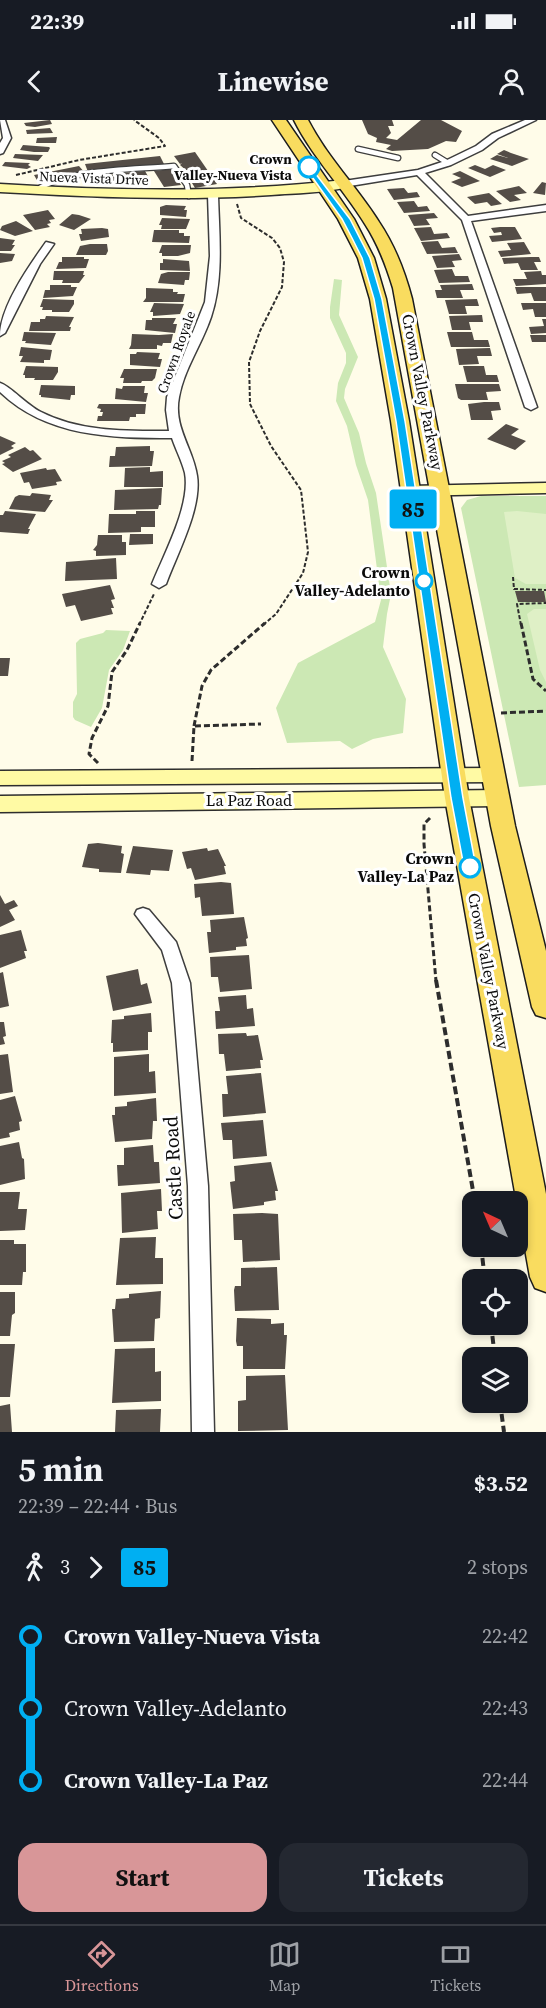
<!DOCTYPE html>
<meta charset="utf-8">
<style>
:root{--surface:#171b24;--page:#242831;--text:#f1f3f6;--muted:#9ea1a6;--line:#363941;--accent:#d89698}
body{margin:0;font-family:"Source Serif 4",serif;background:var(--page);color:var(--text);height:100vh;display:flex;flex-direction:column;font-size:22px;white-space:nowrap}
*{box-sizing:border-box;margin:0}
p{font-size:20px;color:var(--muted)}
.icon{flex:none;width:33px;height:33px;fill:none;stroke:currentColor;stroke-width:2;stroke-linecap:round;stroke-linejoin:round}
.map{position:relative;height:1312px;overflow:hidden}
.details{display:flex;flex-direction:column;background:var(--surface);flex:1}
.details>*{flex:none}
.badge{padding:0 12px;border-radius:4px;font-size:21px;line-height:39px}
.needle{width:39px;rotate:316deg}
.buttons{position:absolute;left:462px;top:1071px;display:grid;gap:12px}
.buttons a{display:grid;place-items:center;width:66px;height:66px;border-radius:12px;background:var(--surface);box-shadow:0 3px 9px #0003;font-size:30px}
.map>.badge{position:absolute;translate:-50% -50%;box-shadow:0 0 0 3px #fff}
.legs{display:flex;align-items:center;gap:9px;height:66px;padding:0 18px;font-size:20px}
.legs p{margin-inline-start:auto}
.head{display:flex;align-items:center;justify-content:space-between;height:102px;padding:0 18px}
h1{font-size:33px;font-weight:700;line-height:45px}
.action{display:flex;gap:12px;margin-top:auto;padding:12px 18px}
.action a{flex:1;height:69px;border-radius:18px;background:var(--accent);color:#111;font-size:24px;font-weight:700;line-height:69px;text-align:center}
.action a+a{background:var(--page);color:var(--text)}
ul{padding:0 18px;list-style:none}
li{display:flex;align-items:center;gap:21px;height:72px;font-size:22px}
li i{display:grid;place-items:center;width:9px;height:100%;margin:0 8px;background:currentColor}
li i::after{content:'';width:15px;height:15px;margin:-8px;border:4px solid;border-radius:50%;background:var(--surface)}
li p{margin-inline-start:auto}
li:first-child i{background:linear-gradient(#0000 50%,currentColor 0)}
li:last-child i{background:linear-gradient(currentColor 50%,#0000 0)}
.status{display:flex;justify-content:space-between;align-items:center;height:42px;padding:0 30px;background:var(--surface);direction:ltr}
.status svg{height:16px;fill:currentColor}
header{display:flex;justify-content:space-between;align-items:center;height:78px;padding:0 18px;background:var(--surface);font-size:27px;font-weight:700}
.tabs{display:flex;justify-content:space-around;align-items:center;height:84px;border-top:2px solid var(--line);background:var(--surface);font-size:16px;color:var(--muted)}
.tabs a{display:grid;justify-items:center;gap:3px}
.tabs .active{color:var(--accent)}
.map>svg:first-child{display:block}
.green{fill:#cce8b4}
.pitch{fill:#dff0c6}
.building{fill:#544d47}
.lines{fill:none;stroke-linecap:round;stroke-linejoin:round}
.lane-casing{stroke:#3e3e3e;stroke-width:7}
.street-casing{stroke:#3e3e3e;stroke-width:3}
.secondary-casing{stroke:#2d2d2d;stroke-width:3}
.primary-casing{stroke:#1c1c1c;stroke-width:3}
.path-far2{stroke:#2d2d2d;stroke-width:2;stroke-dasharray:4 2;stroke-linecap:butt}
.path-far1{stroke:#2d2d2d;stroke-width:3;stroke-dasharray:6 3;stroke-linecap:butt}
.path{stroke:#2d2d2d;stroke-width:4;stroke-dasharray:8 4;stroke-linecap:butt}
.lane{stroke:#fff;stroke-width:4.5}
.street{fill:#fff;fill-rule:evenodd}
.secondary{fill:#fffaa4;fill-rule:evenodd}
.primary{fill:#f9dc5f;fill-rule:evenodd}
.line-1{fill:#00aff2;stroke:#fff;stroke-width:1.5}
.stop-1-dot{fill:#fff;stroke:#00aff2;stroke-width:3}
.labels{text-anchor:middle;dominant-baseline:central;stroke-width:6;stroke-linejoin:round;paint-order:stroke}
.far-stop-label{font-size:14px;font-weight:bold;fill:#0b0b0b;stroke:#fff;text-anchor:end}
.far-street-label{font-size:14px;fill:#0b0b0b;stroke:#fff}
.street-label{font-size:16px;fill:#0b0b0b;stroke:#fff}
.stop-label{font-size:16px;font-weight:bold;fill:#0b0b0b;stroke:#fff;text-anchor:end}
.near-street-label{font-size:20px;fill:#0b0b0b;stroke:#fff}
</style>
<div class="status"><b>22:39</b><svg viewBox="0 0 49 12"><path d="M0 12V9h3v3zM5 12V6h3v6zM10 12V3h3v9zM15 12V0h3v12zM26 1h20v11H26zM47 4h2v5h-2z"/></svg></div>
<header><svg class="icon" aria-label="back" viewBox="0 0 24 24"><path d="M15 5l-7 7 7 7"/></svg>Linewise<svg class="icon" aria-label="person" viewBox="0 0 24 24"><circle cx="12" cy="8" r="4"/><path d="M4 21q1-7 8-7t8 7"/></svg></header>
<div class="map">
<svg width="546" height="1312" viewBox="0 0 546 1312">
<rect width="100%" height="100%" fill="#fffce9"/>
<!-- green -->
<path class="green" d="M334,159L342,160L339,195L358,237L345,269L344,278L359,313L366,343L376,373L391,474L387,494L383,527L406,579L403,613L373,619L352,629L340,621L287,623L276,588L298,543L375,502L381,480L368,380L356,345L347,306L336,281L338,263L346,243V233L330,198V187Z
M481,376H546V665L519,667L461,388L467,380Z
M106,510L130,511L123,530L109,550L102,588L91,607L75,600L73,597V582L77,574L76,523L80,519L103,513Z"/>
<!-- pitch -->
<path class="pitch" d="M517,391L546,394V464H526L515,458L504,392Z
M534,489H546V562L540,550L527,494Z"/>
<!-- building -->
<path class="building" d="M50,0L52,4L35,7L26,6L24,3Z
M362,0H392L394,6H388L391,13L386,18L397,20L421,0H441L462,11L456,22L446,21L428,29L392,31L386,29L391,25L376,22L377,18L368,14Z
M50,8L53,13L27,14L26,10Z
M57,17L56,23H36L37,18Z
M23,25L49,27L50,28L48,32H34L20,30Z
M504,30L511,33L529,39L512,46L490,39L497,35L508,38L497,34Z
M195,32L217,64L195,68L192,63L194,61L191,62L188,52L180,45L182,43L180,44L174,36Z
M15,34L43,35L38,41L13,38Z
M160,36L164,44L88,52L85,44Z
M5,42L30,43L28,45L31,47L27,49L2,46Z
M475,45L485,49L493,45L506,50L490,57L468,48Z
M79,46L85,53L38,62L34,55Z
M171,49L181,65L164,67L154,51Z
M145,51L149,58L92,64L89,57Z
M460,51L480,61L462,67L451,62L461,58L452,54Z
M542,62L546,63L545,75L533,73Z
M519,66L527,73L514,75L521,80L510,82L496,71Z
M404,68L408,73L417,72L420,77L394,80L387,69Z
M489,73L502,84L491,86L487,82L475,84L467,77Z
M414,81L418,87L427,86L430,91L404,93L397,82Z
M166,85L186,86L184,90H187L186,97L160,95V87Z
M48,90L55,99L49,100L51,103L47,104L50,107L35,110L23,95Z
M434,93L438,98L426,99L430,105L414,106L408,95Z
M72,94L79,95L91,99L74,110L59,105Z
M162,98L190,99L186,109H161L162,105H159Z
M16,101L33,111L15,116L0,110L2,106Z
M431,107L434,114L447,113L450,118L421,121L414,108Z
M500,107H515L522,119L492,122L489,116L502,115L501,112L494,113L491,108Z
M102,108L108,109L109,117L81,121L79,114H82L81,109Z
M154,110H179V113H184V116H190L189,123L152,122Z
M0,118L15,120L12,125H15L11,131H0Z
M438,121L442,128L455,127L458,133L427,134L421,122Z
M524,122L531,134L501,137L498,131L511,130L507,123Z
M90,124H107L108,131L106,135H76L80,126Z
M162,125H191L190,133L178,136H162V133H159Z
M0,133L15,134L12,141L0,143Z
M459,134L462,140L452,141L455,147L437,148L432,136Z
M62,137H84V139H89L86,148L56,149L59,142H62Z
M531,137H539L541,142H534L538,150H521L518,143L504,144L502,138Z
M163,139L189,141L190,151L160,150V143H163Z
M452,149L455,156H468L470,162L439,163L434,150Z
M54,151H84L83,155H85L79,163H62L63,160H53Z
M541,151L542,155H546V164L516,166L513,159H527L524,152Z
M168,152H190L189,160H185L184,165L158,163L161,154Z
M472,164L474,170H460L463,178H437L435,170H442L440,165Z
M50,165H71V167H77L73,176L43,178L45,170H50Z
M515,167H546V181H534L531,173L517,174Z
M146,168L173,169V172H178L177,174H185L183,182H143L146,178Z
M43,179L74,180V184L69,192H52V190H42L43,187H40Z
M477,179L479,186H465L467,194H449L445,180Z
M154,183L184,184L180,194L153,196V192H150Z
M521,183H546V197H535L533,189L523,190Z
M482,195L483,202H469L471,210H452L449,196Z
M46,196L74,197L69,207H71L70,211H29L31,202H40V199H45Z
M152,198H176L173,204H177L175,213L145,210L146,200H152Z
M542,199H546V213L531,214L529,207L544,206Z
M24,212L56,213L51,225L25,223L26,221H22Z
M447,212H472L474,220H488L490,227H451Z
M132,214L159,215L173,214L171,223H163L162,226L157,225V229H129L131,225Z
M530,215H546V222H532Z
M21,227L52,230L50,240H44V243L20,242L23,236H19Z
M490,228L492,236H477L479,244L459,245L456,229Z
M137,232L160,233L158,239H162L160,247L130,245V234H136Z
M26,246L58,247V252L53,260H34L35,258H25V255H23Z
M463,246H484L486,255H497L499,262H467Z
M124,249H157L155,258L152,261H142L141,263H123L124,258H120Z
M455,264H499L501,271L486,272L488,280H461L458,278Z
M41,265L75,266V275H71L70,280L41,277V275H39Z
M123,266H145L144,273H148L146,282L115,279L116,268L122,269Z
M484,282H499L501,290L491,291L493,300H471L468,284Z
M99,284H146L145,294H136V297H130L129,301H97L98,296H102L103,292H100L101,289L97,288Z
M506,304L519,309L511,315L526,321L515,330L487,319Z
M0,316L16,323L11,326L14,328L0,335Z
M150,326V331H154L152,346L109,347L110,336H115L116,327Z
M25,327L30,331L33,330L42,339L13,352L2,344L5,343L2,341L11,337L8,335Z
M150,347V352L163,351V367H124L125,348Z
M46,348L47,350L55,349L62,361L56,362L57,365L32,369L29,362L24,363L20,353Z
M162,368L161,385H159L158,389L114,390L115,370Z
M32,373L51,375L49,380H53L45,392L9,389L15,377L19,375L30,376Z
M5,391L36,394L28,409H30L28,414L0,412V395H3Z
M136,391H155V407H141V412L108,413L109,394H136Z
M130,414H153V424L129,425Z
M98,415H122V422H126V435L96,436V431L93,430L97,425Z
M116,438L117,459L65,461L66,442Z
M110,465L115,479L111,480L114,488H111L113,494L81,501L75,485L66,487L62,474Z
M515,471H544L546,482H518Z
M0,538H10L8,556H0Z
M98,723L122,726L121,733L124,734L121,753L99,752V749L82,747L88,724Z
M133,726L173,730L169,751L151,750L150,755L126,753Z
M207,728L208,731L218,729L226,746H224L226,754L195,760L191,748L187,749L182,732Z
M221,762L231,763L234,794L202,796L200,777L195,778L194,764Z
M0,775L5,784L14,780L18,786L9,790L15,800L0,807Z
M244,797L248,818L246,819L247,826L236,827V830L209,833L207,812H211L210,800Z
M21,810L27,831H24L26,838L0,848V815Z
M249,835L252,869L220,872L218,857H211L210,837Z
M138,849L141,865L147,863L152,883L113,891L106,856Z
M3,852L9,886L0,888V853Z
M246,875L247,889L253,888L255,906L216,909L215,891H220L218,877Z
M151,893L152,912H148V930L113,932V923H111L112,900L124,899V896Z
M0,902H4L6,916L3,917L5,924L0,925Z
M246,913L247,916L258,915L263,940H260L261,948L226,951L224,934H219L218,914Z
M8,934L13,972L0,974V935Z
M149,934V952L155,951L156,973L114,976V937Z
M261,953L266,993L223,997L222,974H228L226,956Z
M15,976L22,1001L19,1002L20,1010L9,1013L10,1017L0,1019V980Z
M156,978L157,1001H153L152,1019L115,1022L112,995H115V987L127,986V982Z
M263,1000L267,1036L233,1039L232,1020H223L221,1003Z
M19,1022L22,1038L24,1039L25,1059L0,1065V1026Z
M153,1025L154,1042H159L160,1063L118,1066L117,1045H124V1028Z
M271,1042L278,1071H275L276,1080L264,1082V1085L233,1089L230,1062L235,1061L234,1046Z
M161,1069L162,1091H157L158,1109L122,1113L121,1073Z
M0,1072H20L18,1089H27L25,1110L0,1111Z
M262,1093L278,1094L280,1140L243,1142L242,1120H234L233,1094Z
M156,1117L155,1138H163V1164L116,1165L120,1118Z
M0,1120H14V1124H26V1152H23L22,1165H0Z
M277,1147L279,1190L235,1191L234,1170L235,1166H241V1148Z
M161,1171L160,1198L155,1199L154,1221L114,1222L112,1189H115L116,1179L129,1178V1174Z
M0,1172H15V1193L12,1195L10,1216H0Z
M237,1198L271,1199V1204L284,1203V1215H287L285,1249H243V1226H237L236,1221Z
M0,1224H15L10,1277H0Z
M155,1228V1252L161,1251V1281L112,1283L115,1229Z
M285,1255L288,1310L238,1311V1281L246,1280V1256Z
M10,1284L12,1312H0V1286Z
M161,1289L160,1312H115L116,1290Z"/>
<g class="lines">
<defs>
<path id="lane" d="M358,29L398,38
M435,35L448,43
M36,70C73,48 132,50 174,46L187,65L189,76"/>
<path id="street" d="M0,0H5L11,18L3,33L0,34V23L3,18Z
M525,0H536L498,18L482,30L451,45L425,53L468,96L546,85V91L471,101L537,287L531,290L525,287L462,100L417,55L344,67L339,64L344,61L418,50L445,41L476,26L492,14Z
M213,72L218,75C219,115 224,158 211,197C202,224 184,249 179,277C173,307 193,328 197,356C202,388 177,434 166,464L159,468L152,464C164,434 191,385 185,353C182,341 176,330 172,318C111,318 47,317 0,272V263C10,266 28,286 41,292C80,312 127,311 169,311L166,290L167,277L205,182L210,136L208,75Z
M46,122L54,124L40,144L5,213L0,216C0,187 29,146 46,122Z
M143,788L149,790L176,822L190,863L208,1066L214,1312H192L188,1066L172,863L162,830L135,794L137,790Z"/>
<path id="secondary" d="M344,60L348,61L350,64L348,67C324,73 296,73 271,75C181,81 90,77 0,72V64C115,71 229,73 344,60Z
M546,363V373L410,376L404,375L402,371L404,367L410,366Z
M494,648L501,650L504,655L501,660L494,662L0,665V651Z
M498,670L506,673L509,678L506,683L498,686L0,692V676Z"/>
<path id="primary" d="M272,0H286L354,99L374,138L386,179L409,301L469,678L546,1074V1172L535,1168L530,1157L445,678L391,301L370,179L358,138L338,99Z
M294,0H308C327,37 357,67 379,102C395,126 405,152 412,179L515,706L546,831V898L536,895L532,887L491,706L393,168C386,145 378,124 365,104C343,68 313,38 294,0Z"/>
</defs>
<!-- lane casing -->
<use href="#lane" class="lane-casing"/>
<!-- street casing -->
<use href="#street" class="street-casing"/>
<!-- secondary casing -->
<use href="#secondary" class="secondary-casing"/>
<!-- primary casing -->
<use href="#primary" class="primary-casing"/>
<!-- path-far2 -->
<path class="path-far2" d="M16,55L79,40L165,26L159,18L134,0
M237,84L241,98L272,118L280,128L284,142L282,167L260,211L249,242L250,284L271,326L301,370L308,432L303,453L276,494L263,505
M513,457L514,469L546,470
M139,505L154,474
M521,505L517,484L546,483"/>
<!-- path-far1 -->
<path class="path-far1" d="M521,503L533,559L546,571
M501,593L546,591
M194,606L202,566L211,550L265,503
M192,641L194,606L261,604
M98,643L89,634L92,618L108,586L112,552L127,530L140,503
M430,698L424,704V724L436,861"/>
<!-- path -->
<path class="path" d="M436,860L475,1082
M481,1126L485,1160
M491,1204L495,1238
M500,1282L504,1312"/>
<!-- lane -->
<use href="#lane" class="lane"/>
<!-- street -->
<use href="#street" class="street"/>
<!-- secondary -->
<use href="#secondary" class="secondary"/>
<!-- primary -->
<use href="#primary" class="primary"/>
</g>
<!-- line-1 -->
<path class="line-1" d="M309,45L350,99L370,138L382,179L405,301L463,678L476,747L470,752L464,747L451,678L396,301L374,179L362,138L352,118L342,99L305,47Z"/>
<!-- markers -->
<g class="stop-1-dot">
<circle cx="309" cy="47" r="10"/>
<circle cx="424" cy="461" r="8"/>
<circle cx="470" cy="747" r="10"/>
</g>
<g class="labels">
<!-- far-stop labels -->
<g class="far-stop-label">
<text x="292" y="39">Crown<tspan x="292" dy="16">Valley-Nueva Vista</tspan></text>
</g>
<!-- far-street labels -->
<g class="far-street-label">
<text transform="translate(94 58) rotate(2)">Nueva Vista Drive</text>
<text transform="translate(176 232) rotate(-70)">Crown Royale</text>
</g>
<!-- street labels -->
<g class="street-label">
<text transform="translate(423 272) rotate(79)">Crown Valley Parkway</text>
<text x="249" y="680">La Paz Road</text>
<text transform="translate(489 851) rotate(79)">Crown Valley Parkway</text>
</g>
<!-- stop labels -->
<g class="stop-label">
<text x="410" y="452">Crown<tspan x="410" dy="18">Valley-Adelanto</tspan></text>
<text x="454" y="738">Crown<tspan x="454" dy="18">Valley-La Paz</tspan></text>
</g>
<!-- near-street labels -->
<g class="near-street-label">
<text transform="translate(173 1048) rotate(-93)">Castle Road</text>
</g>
</g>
</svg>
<div class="buttons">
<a><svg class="needle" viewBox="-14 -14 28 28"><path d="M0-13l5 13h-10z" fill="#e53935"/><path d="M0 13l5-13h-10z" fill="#9ea1a6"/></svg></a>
<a><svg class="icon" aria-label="locate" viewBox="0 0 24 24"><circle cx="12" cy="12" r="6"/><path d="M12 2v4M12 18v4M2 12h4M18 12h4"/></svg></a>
<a><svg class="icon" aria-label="layers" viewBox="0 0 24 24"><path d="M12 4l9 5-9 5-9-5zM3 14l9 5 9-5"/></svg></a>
</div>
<b class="badge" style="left:413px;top:389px;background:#00aff2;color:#111">85</b>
</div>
<section class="details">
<div class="head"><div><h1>5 min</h1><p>22:39 – 22:44 · Bus</p></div><b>$3.52</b></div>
<div class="legs"><svg class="icon" aria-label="walk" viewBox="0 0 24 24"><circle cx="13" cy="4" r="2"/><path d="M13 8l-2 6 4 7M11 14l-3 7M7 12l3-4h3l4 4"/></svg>3<svg class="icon" aria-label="forward" viewBox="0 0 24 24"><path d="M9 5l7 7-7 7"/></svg><b class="badge" style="background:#00aff2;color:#111">85</b><p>2 stops</p></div>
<ul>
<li><i style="color:#00aff2"></i><b>Crown Valley-Nueva Vista</b><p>22:42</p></li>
<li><i style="color:#00aff2"></i><span>Crown Valley-Adelanto</span><p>22:43</p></li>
<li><i style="color:#00aff2"></i><b>Crown Valley-La Paz</b><p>22:44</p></li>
</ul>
<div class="action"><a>Start</a><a>Tickets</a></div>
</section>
<nav class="tabs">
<a class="active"><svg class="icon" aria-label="directions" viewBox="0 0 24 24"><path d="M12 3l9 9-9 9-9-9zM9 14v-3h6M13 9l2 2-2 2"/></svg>Directions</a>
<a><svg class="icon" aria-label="map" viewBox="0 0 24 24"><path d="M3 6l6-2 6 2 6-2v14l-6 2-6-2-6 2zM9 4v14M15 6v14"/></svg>Map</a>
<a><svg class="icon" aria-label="tickets" viewBox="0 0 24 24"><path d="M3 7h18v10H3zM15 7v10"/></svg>Tickets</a>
</nav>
